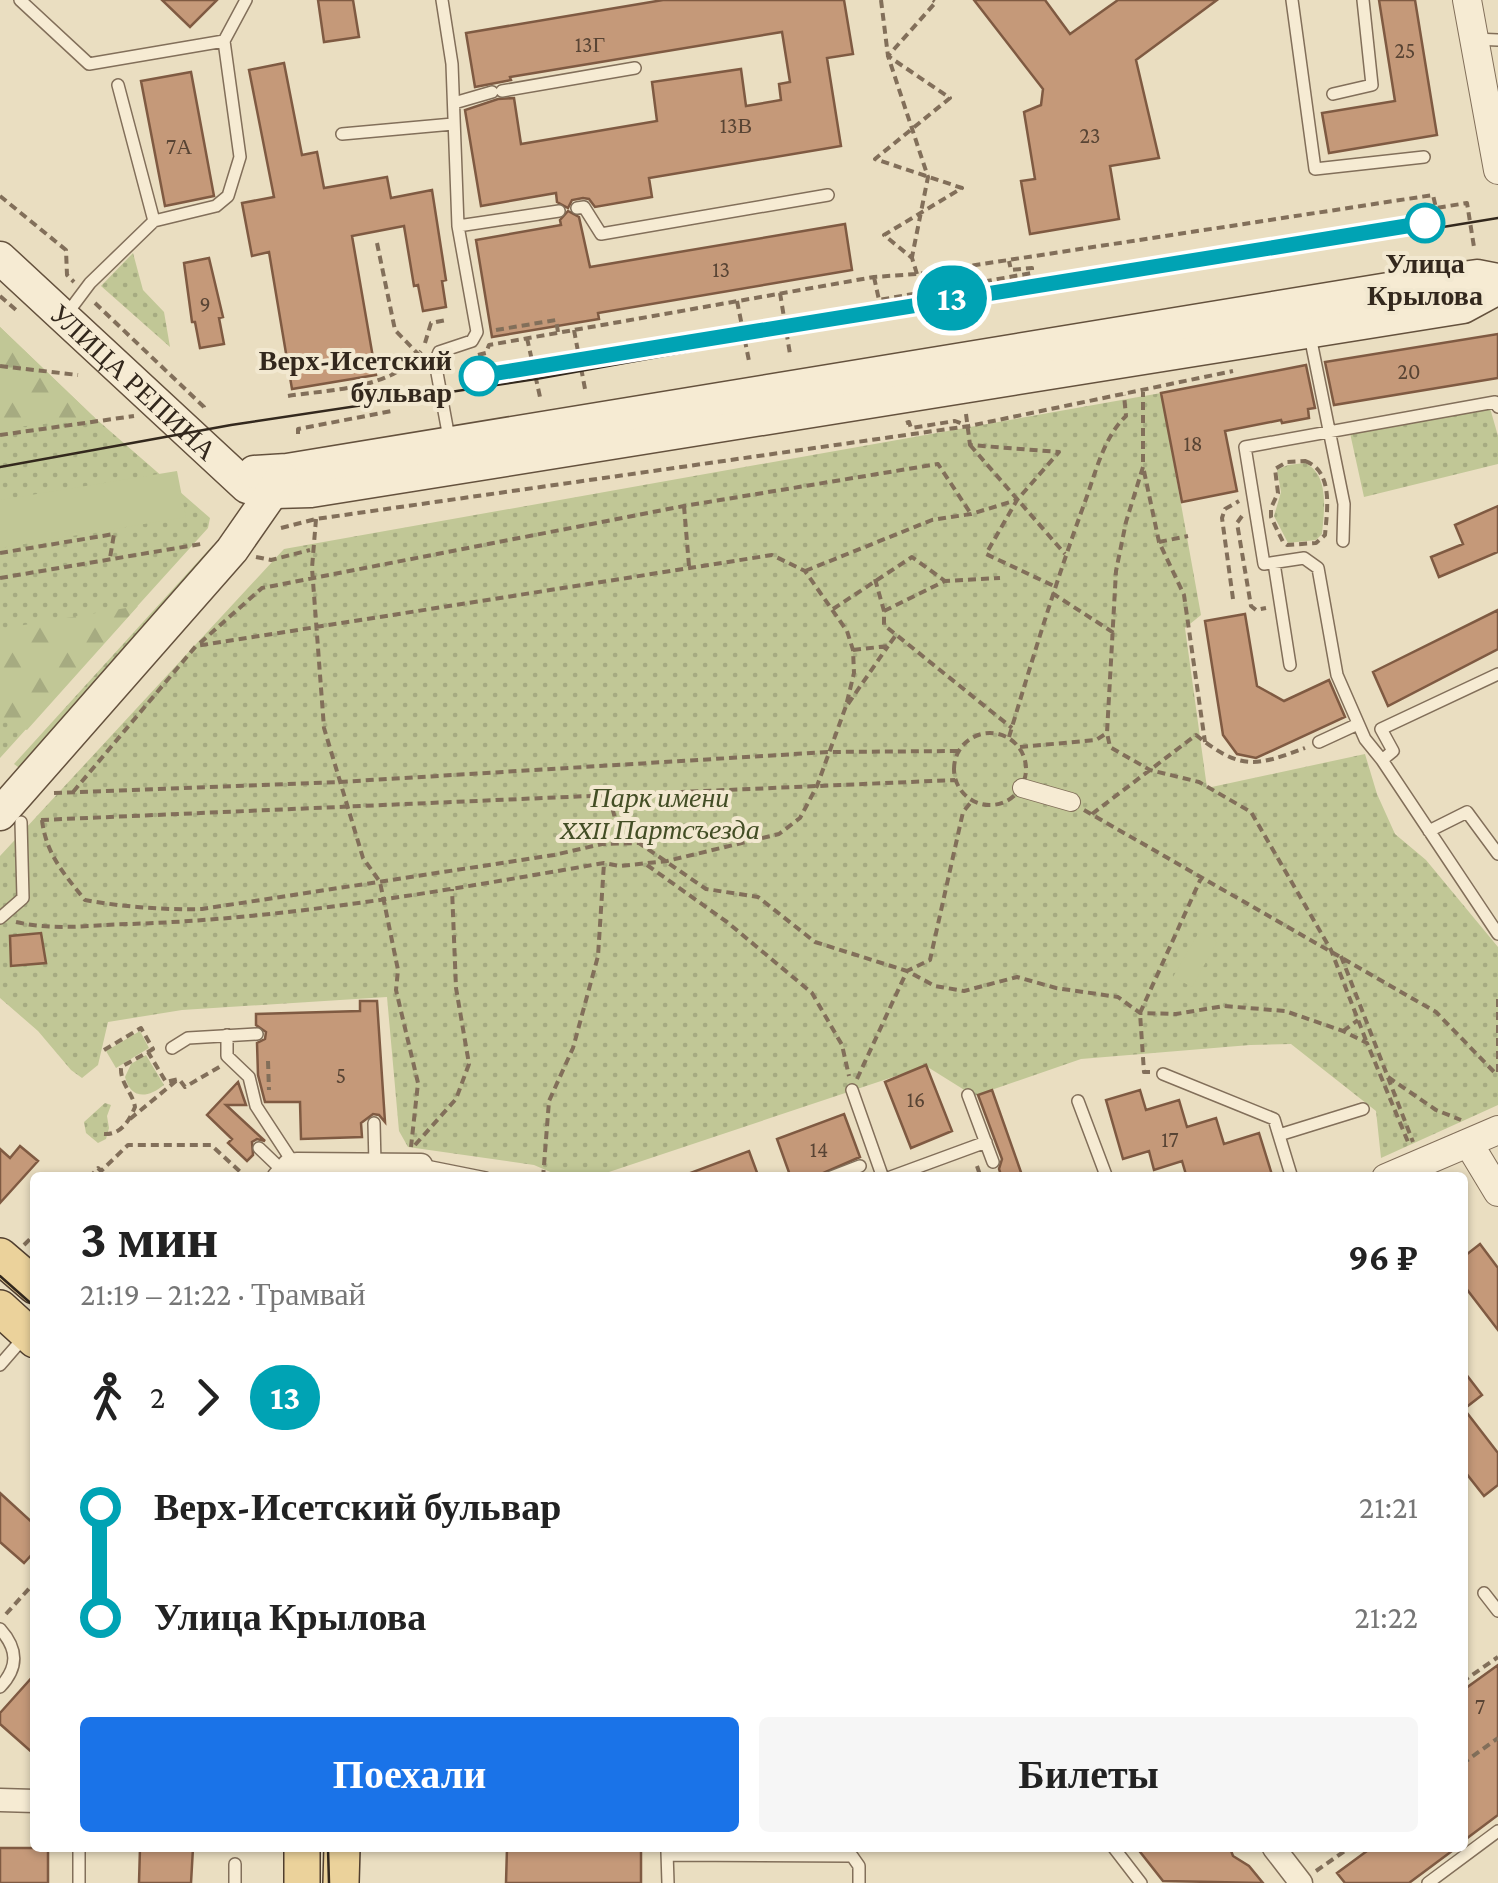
<!DOCTYPE html>
<html lang="ru">
<meta charset="utf-8">
<style>
:root{--surface:#fff;--page:#f6f6f6;--text:#222;--muted:#767676;--accent:#1a73e8}
body{margin:0;font-family:"Crimson Pro",serif;background:var(--page);color:var(--text);height:100vh;display:flex;flex-direction:column;font-size:38px;white-space:nowrap}
*{box-sizing:border-box;margin:0}
p{font-size:32px;color:var(--muted)}
.icon{flex:none;width:55px;height:55px;fill:none;stroke:currentColor;stroke-width:2;stroke-linecap:round;stroke-linejoin:round}
.map{position:relative;flex:1;overflow:hidden}
.sheet{position:absolute;left:30px;top:1172px;width:1438px;height:680px;display:flex;flex-direction:column;background:var(--surface);border-radius:10px;box-shadow:0 2px 8px #0004}
.sheet>*{flex:none}
.badge{padding:0 20px;border-radius:32px;font-size:35px;line-height:65px}
.map>.badge{position:absolute;translate:-50% -50%;box-shadow:0 0 0 5px #fff}
.legs{display:flex;align-items:center;gap:15px;height:110px;padding:0 50px;font-size:32px}
.legs p{margin-inline-start:auto}
.head{display:flex;align-items:center;justify-content:space-between;height:170px;padding:0 50px}
h1{font-size:55px;font-weight:700;line-height:75px}
.cta{display:flex;gap:20px;margin-top:auto;padding:20px 50px}
.cta a{flex:1;height:115px;border-radius:10px;background:var(--accent);color:#fff;font-size:40px;font-weight:700;line-height:115px;text-align:center}
.cta a+a{background:var(--page);color:var(--text)}
ul{padding:0 50px;list-style:none}
li{display:flex;align-items:center;gap:35px;height:110px;font-size:38px}
li i{display:grid;place-items:center;width:15px;height:100%;margin:0 12px;background:currentColor}
li i::after{content:'';width:25px;height:25px;margin:-12px;border:8px solid;border-radius:50%;background:var(--surface)}
li p{margin-inline-start:auto}
li:first-child i{background:linear-gradient(#0000 50%,currentColor 0)}
li:last-child i{background:linear-gradient(currentColor 50%,#0000 0)}
.map>svg:first-child{display:block}
.grass{fill:url(#grass-dots)}
.forest{fill:url(#forest-firs)}
.garden{fill:#c1c796}
.building{fill:#c59979;stroke:#7f5a42;stroke-width:2.5}
.lines{fill:none;stroke-linecap:round;stroke-linejoin:round}
.service-casing{stroke:#826f5a;stroke-width:14}
.pedestrian-casing{stroke:#826f5a;stroke-width:20}
.minor-casing{stroke:#826f5a;stroke-width:25}
.tertiary-casing{stroke:#826f5a;stroke-width:30}
.secondary-casing{stroke:#64513d;stroke-width:35}
.primary-casing{stroke:#503e2e;stroke-width:38}
.path{stroke:#826f5a;stroke-width:4;stroke-dasharray:8 5;stroke-linecap:butt}
.service{stroke:#f6ebd3;stroke-width:11}
.pedestrian{stroke:#f6ebd3;stroke-width:18}
.minor{stroke:#f6ebd3;stroke-width:22}
.tertiary{stroke:#f6ebd3;stroke-width:28}
.secondary{stroke:#f6ebd3;stroke-width:32}
.primary{stroke:#ebd29b;stroke-width:35}
.tram{stroke:#33281d;stroke-width:2.5}
.line-1-casing{stroke:#fff;stroke-width:22}
.line-1{stroke:#00a3b4;stroke-width:15}
.stop-1-dot{fill:#fff;stroke:#00a3b4;stroke-width:5}
.labels{text-anchor:middle;dominant-baseline:central;stroke-width:8;stroke-linejoin:round;paint-order:stroke}
.number-label{font-size:22px;fill:#584434}
.stop-label{font-size:28px;font-weight:bold;fill:#33281d;stroke:#f2e8d0}
.street-label{font-size:28px;fill:#33281d;stroke:#f2e8d0}
.park-label{font-size:28px;font-style:italic;fill:#434e25;stroke:#f2e8d0}
</style>
<div class="map">
<svg width="1498" height="1883" viewBox="0 0 1498 1883">
<defs>
<pattern id="grass-dots" width="8" height="8" patternUnits="userSpaceOnUse" patternTransform="scale(2.5)"><rect width="8" height="8" fill="#c1c796"/><path d="M2 2h.1M6 6h.1" fill="none" stroke="#a6ab81" stroke-width="1.8" stroke-linecap="round"/></pattern>
<pattern id="forest-firs" width="22" height="20" patternUnits="userSpaceOnUse" patternTransform="scale(2.5)"><rect width="22" height="20" fill="#c1c796"/><path d="M5 1l3.5 6h-7zM16 11l3.5 6h-7z" fill="#a6ab81"/></pattern>
</defs>
<rect width="100%" height="100%" fill="#eadec1"/>
<!-- grass -->
<path class="grass" d="M133,253L143,290L164,312L170,347L101,286Z
M0,327L95,418L210,518L208,528L0,758Z
M1161,393L1201,615L1185,628L1207,788L1365,754L1377,794L1395,834L1426,860L1498,947V1105L1381,1158L1376,1111L1291,1044L1250,1045L1081,1059L974,1096L926,1066L594,1177H562L534,1165L408,1147L399,1131L387,997L182,1010L108,1022L98,1065L82,1078L71,1070L38,1031L0,998V856L284,549Z
M1490,408L1498,436V464L1364,497L1350,433Z
M1305,463C1330,475 1324,511 1322,534L1316,540L1288,543L1274,516L1281,492L1277,470L1288,465Z
M213,545L221,552L22,770L14,764Z
M146,1055L164,1085C148,1098 131,1100 125,1077L131,1064Z
M105,1103L111,1105L107,1116L109,1128L106,1139L98,1143L86,1133L84,1122Z"/>
<!-- forest -->
<path class="forest" d="M0,327L95,418L0,429Z
M138,606L27,730L0,720V629Z"/>
<!-- garden -->
<path class="garden" d="M177,471L186,517L0,548V500Z
M1199,932L1217,942L1192,987L1173,977Z
M140,1031L149,1048L116,1068L106,1051Z"/>
<!-- building -->
<path class="building" d="M162,0H217L190,27Z
M318,0H353L359,37L324,42Z
M663,0H844L853,54L827,58L841,146L649,178L652,197L595,207L589,199L583,198L572,200L568,208L557,202L556,193L481,206L465,110L498,99L514,98L521,144L657,121L652,82L741,69L746,106L781,100L779,84L790,82L782,32L510,77L511,80L475,87L466,33Z
M974,0H1045L1070,34L1118,0H1217L1136,60L1159,158L1110,166L1119,219L1030,234L1021,181L1035,179L1024,112L1041,105L1043,89Z
M1379,0H1415L1437,135L1329,153L1322,113L1395,101Z
M284,63L302,155L317,152L324,188L387,177L391,198L432,190L446,280L442,281L446,307L423,311L418,285L414,286L404,226L352,236L376,375L292,389L269,252L252,256L242,203L274,197L249,70Z
M191,72L214,196L165,206L141,81Z
M568,211L579,217L590,267L845,224L852,270L598,313L599,319L492,337L476,240L561,225L560,220Z
M209,258L223,317L219,318L224,344L200,348L195,322H192L184,263Z
M1498,334V378L1334,405L1325,362Z
M1306,365L1315,408L1308,409L1309,418L1282,423L1281,420L1225,431L1237,491L1182,502L1161,393Z
M1498,506V552L1439,577L1431,557L1463,544L1455,525Z
M1498,610V649L1388,706L1373,672Z
M1245,614L1257,686L1284,701L1329,680L1345,717L1256,758L1237,754L1223,735L1205,621Z
M41,933L46,963L11,966L10,936Z
M360,1001H377L385,1122L379,1115L373,1114L361,1123L362,1137L301,1139L300,1102H265L258,1075L257,1043L265,1039L266,1032L256,1025V1014L360,1011Z
M926,1065L952,1131L911,1148L885,1082Z
M238,1082L246,1105H226L265,1141L257,1139L252,1142L253,1155L247,1161L228,1143L232,1139L207,1115Z
M992,1090L1023,1178H1002L999,1169L1002,1159L978,1095Z
M1140,1090L1146,1110L1179,1100L1187,1127L1216,1118L1224,1144L1259,1133L1273,1178H1187L1182,1161L1154,1170L1149,1151L1123,1159L1106,1100Z
M844,1114L860,1157L812,1178H791L777,1139Z
M20,1146L38,1161L0,1203V1149L10,1158Z
M749,1151L759,1178H682V1176Z
M1480,1244L1498,1268V1330L1462,1283V1258Z
M1462,1369L1482,1395L1464,1409L1498,1453V1485L1484,1496L1462,1468Z
M0,1493L35,1525V1551L24,1563L0,1542Z
M1498,1665V1815L1462,1842V1691Z
M35,1674V1755L0,1724V1713Z
M0,1848H48V1883H0Z
M140,1848H193L191,1883H139Z
M507,1848H641V1883H506Z
M1137,1848H1230L1233,1856L1249,1866L1263,1883L1163,1881Z
M1371,1848H1456L1409,1883H1345L1337,1873Z"/>
<g class="lines">
<defs>
<path id="service" d="M20,0L89,64L224,41
M442,0L452,64L458,226L477,332L472,341L439,352L435,362L449,438
M1292,0L1315,169L1424,157
M1474,39L1498,40
M118,85L154,221
M502,91L635,68
M1333,94L1372,85L1363,0
M454,103L492,92
M342,134L453,124
M577,208L584,207L601,234L828,195
M458,226L559,211
M66,315L90,283L154,221L216,206L228,196L240,157L224,41L246,0
M1310,336L1344,504L1343,541
M1274,563L1290,665
M1498,674L1381,729L1393,751L1382,760L1498,934
M1319,742L1358,724
M1382,760L1365,739L1337,675L1318,568L1304,558L1264,564L1245,447L1495,402L1498,407
M1429,831L1467,812L1498,854
M0,918L23,898L21,822
M227,1035V1056L249,1077L256,1106L294,1164
M172,1048L188,1038L257,1034
M1163,1074L1274,1119L1292,1178
M852,1090L883,1178
M968,1095L993,1162
M1078,1101L1107,1178
M374,1123L375,1164
M1279,1135L1363,1109
M259,1148L283,1171
M422,1178L421,1165L486,1178
M829,1178L860,1166
M888,1178L986,1142
M0,1365L26,1335
M1484,1593L1498,1611
M0,1629C18,1649 19,1667 0,1687
M79,1848V1883
M1114,1848L1141,1883
M667,1852L668,1883
M667,1855L852,1856L859,1866V1883
M235,1883V1864
M1428,1883L1498,1831"/>
<path id="pedestrian" d="M1022,788L1071,802"/>
<path id="minor" d="M278,1178L289,1165L298,1164L421,1165
M0,1800L35,1801
M1274,1848L1301,1883"/>
<path id="tertiary" d="M1467,0L1498,170
M1469,1144L1498,1192
M1386,1178L1498,1130"/>
<g id="secondary">
<path id="s1" d="M0,258L247,487L274,492L311,491L1463,307L1498,288"/>
<path d="M254,472L287,470L1419,284L1477,276L1498,280"/>
<path d="M0,814L232,550L282,478"/>
</g>
<path id="primary" d="M0,1256L35,1286
M0,1308L35,1340
M302,1883V1848
M341,1883L342,1848"/>
</defs>
<!-- service casing -->
<use href="#service" class="service-casing"/>
<!-- pedestrian casing -->
<use href="#pedestrian" class="pedestrian-casing"/>
<!-- minor casing -->
<use href="#minor" class="minor-casing"/>
<!-- tertiary casing -->
<use href="#tertiary" class="tertiary-casing"/>
<!-- secondary casing -->
<use href="#secondary" class="secondary-casing"/>
<!-- primary casing -->
<use href="#primary" class="primary-casing"/>
<!-- path -->
<path class="path" d="M881,0L888,56L928,177L912,257
M0,196L66,250L67,275L74,282
M377,243L395,330L419,355
M917,274L912,258L884,235L962,188L875,159L950,98L888,56L936,2L933,0
M874,277L879,300L1032,273V268L1011,270L1009,261
M944,289L949,324
M780,293L790,354
M0,296L16,310
M737,301L749,361
M95,303L204,407L205,412
M496,330L556,320L558,332
M574,330L585,389
M527,338L540,397
M425,343L431,323L446,320
M478,355L486,353L489,345L874,277L917,274L1433,195L1436,208L1467,203L1474,247
M0,366L78,375
M1143,389V467L1126,522L1116,571L1107,733L1110,747L1150,770L1199,782L1251,812L1331,950L1367,1043
M288,396C332,389 391,390 421,351
M966,414L970,445L1059,452L1017,500L986,554L1054,586
M906,423L909,422L911,428L955,421L965,425
M298,434V429L392,411
M0,435L134,416
M970,445L1065,554
M1305,461C1334,471 1327,511 1325,535L1316,543L1287,545L1283,542L1271,517V508L1278,493L1275,469L1287,462Z
M1144,471L1159,542L1184,595L1205,742
M684,506L689,566
M1242,516L1237,523L1251,606L1256,610L1266,608
M316,519L312,568L324,728L363,858L380,882L398,970L396,990L418,1083L411,1147
M281,528L316,519L969,426L1233,371
M1159,542L1188,536
M0,553L114,534L110,558
M256,557L271,560L310,550
M805,571L932,520L971,514L1017,500
M0,578L201,544
M875,579L884,611V625L1012,728
M1052,593L1114,633
M1233,599L1222,518L1225,509L1239,501
M833,609L912,557L945,581
M884,611L945,581L1000,578
M200,643L262,588L684,506L938,464L971,514
M853,650L888,646L896,635
M848,704L888,646
M954 769a36 36 0 1 1 72 0a36 36 0 1 1-72 0Z
M1009,737C1033,657 1057,578 1086,499C1096,471 1104,437 1126,416L1124,395
M1020,747L1096,740L1107,733
M54,793L339,782L828,752L958,751
M609,796L622,844
M1084,810L1436,1012L1497,1075
M1092,814L1196,735C1240,770 1255,767 1305,748
M41,820L955,780
M42,820C46,854 64,874 85,900C124,907 162,910 202,909L554,855L602,844L639,843L706,889L758,897L815,942L907,971L935,986L964,991L1017,977L1056,988L1118,997L1140,1013L1176,1014L1224,1006L1285,1011L1343,1031L1367,1043L1408,1142
M647,865L727,922L812,993L842,1045L849,1076
M16,922C56,931 89,925 129,924C288,919 447,890 604,863L620,866L667,861L779,834L800,818L817,786L846,706L854,673L853,650L847,631L805,571L772,555L196,646L73,792
M1341,956L1413,1142
M1498,999V1076
M1343,1031L1358,1020
M104,1050L141,1028L153,1049L148,1052
M268,1061L269,1090
M1150,1072H1144L1140,1013L1202,876
M1388,1077L1436,1110L1461,1120
M857,1079L907,971L930,960L963,812L972,801
M130,1119L176,1081
M104,1134C121,1135 129,1121 135,1107C132,1091 120,1084 121,1067L148,1052L166,1082L179,1079L185,1087L221,1066
M415,1145L456,1099L469,1064L456,988L452,889
M977,1166L981,1178
M89,1178L98,1168L101,1171L128,1145H211L247,1178
M543,1178L549,1101L573,1048L598,956L604,863
M24,1245L35,1234
M6,1614L35,1582
M1462,1682L1498,1657
M1462,1764L1498,1738
M1316,1871L1349,1848"/>
<!-- service -->
<use href="#service" class="service"/>
<!-- pedestrian -->
<use href="#pedestrian" class="pedestrian"/>
<!-- minor -->
<use href="#minor" class="minor"/>
<!-- tertiary -->
<use href="#tertiary" class="tertiary"/>
<!-- secondary -->
<use href="#secondary" class="secondary"/>
<!-- primary -->
<use href="#primary" class="primary"/>
<!-- tram -->
<path class="tram" d="M0,467L231,425L536,379L746,341L1498,218
M0,1276L35,1307
M328,1848L329,1883"/>
</g>
<g class="lines">
<defs>
<path id="line-1" d="M479,376L1425,223"/>
</defs>
<!-- line-1 casing -->
<use href="#line-1" class="line-1-casing"/>
<!-- line-1 -->
<use href="#line-1" class="line-1"/>
</g>
<!-- markers -->
<g class="stop-1-dot">
<circle cx="1425" cy="223" r="18"/>
<circle cx="479" cy="376" r="18"/>
</g>
<g class="labels">
<!-- number labels -->
<g class="number-label">
<text x="590" y="44">13Г</text>
<text x="1405" y="50">25</text>
<text x="736" y="125">13В</text>
<text x="1090" y="135">23</text>
<text x="179" y="146">7А</text>
<text x="721" y="269">13</text>
<text x="205" y="304">9</text>
<text x="1409" y="371">20</text>
<text x="1193" y="443">18</text>
<text x="341" y="1075">5</text>
<text x="916" y="1099">16</text>
<text x="1170" y="1139">17</text>
<text x="819" y="1149">14</text>
<text x="1480" y="1706">7</text>
</g>
<!-- stop labels -->
<g class="stop-label">
<text x="1425" y="263">Улица<tspan x="1425" dy="32">Крылова</tspan></text>
<text x="452" y="360" text-anchor="end">Верх-Исетский<tspan x="452" dy="32">бульвар</tspan></text>
</g>
<!-- street labels -->
<g class="street-label">
<text stroke="none"><textPath href="#s1" startOffset="182">УЛИЦА РЕПИНА</textPath></text>
</g>
<!-- park labels -->
<g class="park-label">
<text x="660" y="797">Парк имени<tspan x="660" dy="32">XXII Партсъезда</tspan></text>
</g>
</g>
</svg>
<b class="badge" style="left:952px;top:298px;background:#00a3b4;color:#fff">13</b>
<section class="sheet">
<div class="head"><div><h1>3 мин</h1><p>21:19 – 21:22 · Трамвай</p></div><b>96 ₽</b></div>
<div class="legs"><svg class="icon" aria-label="walk" viewBox="0 0 24 24"><circle cx="13" cy="4" r="2"/><path d="M13 8l-2 6 4 7M11 14l-3 7M7 12l3-4h3l4 4"/></svg>2<svg class="icon" aria-label="forward" viewBox="0 0 24 24"><path d="M9 5l7 7-7 7"/></svg><b class="badge" style="background:#00a3b4;color:#fff">13</b></div>
<ul>
<li><i style="color:#00a3b4"></i><b>Верх-Исетский бульвар</b><p>21:21</p></li>
<li><i style="color:#00a3b4"></i><b>Улица Крылова</b><p>21:22</p></li>
</ul>
<div class="cta"><a>Поехали</a><a>Билеты</a></div>
</section>
</div>
